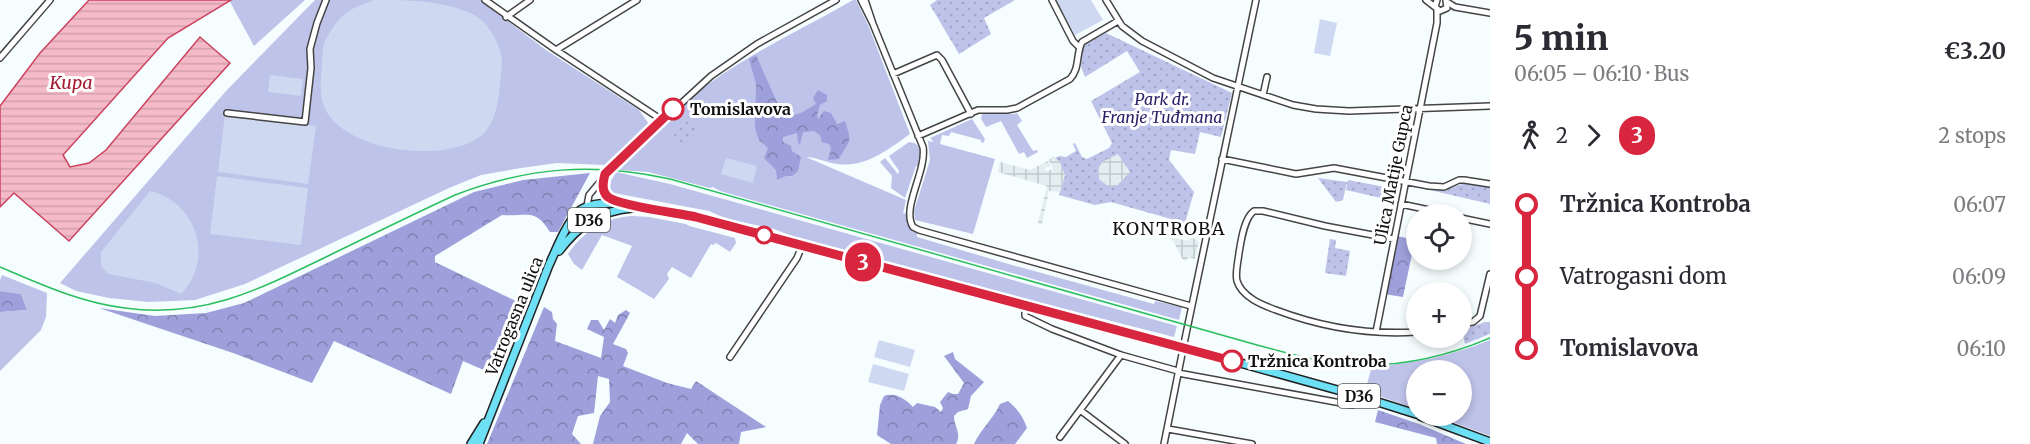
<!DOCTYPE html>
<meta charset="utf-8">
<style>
:root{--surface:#fff;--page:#f2f2f3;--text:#2b2b33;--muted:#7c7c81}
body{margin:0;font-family:Merriweather,serif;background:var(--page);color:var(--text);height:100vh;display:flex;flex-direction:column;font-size:22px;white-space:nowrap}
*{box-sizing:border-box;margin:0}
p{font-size:20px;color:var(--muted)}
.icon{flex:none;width:33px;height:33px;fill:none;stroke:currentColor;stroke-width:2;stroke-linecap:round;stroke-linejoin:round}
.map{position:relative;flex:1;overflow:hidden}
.panel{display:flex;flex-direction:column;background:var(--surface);width:540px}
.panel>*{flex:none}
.badge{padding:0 12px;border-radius:20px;font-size:21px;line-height:39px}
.tools{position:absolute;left:1406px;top:204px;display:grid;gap:12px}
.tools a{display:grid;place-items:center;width:66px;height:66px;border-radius:50%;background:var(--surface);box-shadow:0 3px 9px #0003;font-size:30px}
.map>.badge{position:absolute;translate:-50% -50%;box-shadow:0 0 0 3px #fff}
.legs{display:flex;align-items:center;gap:9px;height:66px;padding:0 24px;font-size:20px}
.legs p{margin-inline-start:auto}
.overview{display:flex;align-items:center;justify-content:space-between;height:102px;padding:0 24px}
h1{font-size:33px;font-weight:800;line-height:45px}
ul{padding:0 24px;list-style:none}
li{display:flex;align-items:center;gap:21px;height:72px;font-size:22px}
li i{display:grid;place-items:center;width:9px;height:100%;margin:0 8px;background:currentColor}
li i::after{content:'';width:15px;height:15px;margin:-8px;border:4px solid;border-radius:50%;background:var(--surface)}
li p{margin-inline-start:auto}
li:first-child i{background:linear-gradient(#0000 50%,currentColor 0)}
li:last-child i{background:linear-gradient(currentColor 50%,#0000 0)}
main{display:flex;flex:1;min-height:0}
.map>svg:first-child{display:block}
.grass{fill:#bec3ea}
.forest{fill:url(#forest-crowns)}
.park{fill:url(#park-dots)}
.pitch{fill:#cfd8f1}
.plaza{fill:url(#plaza-grid)}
.water{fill:url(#water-rules);stroke:#cb425e;stroke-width:1.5}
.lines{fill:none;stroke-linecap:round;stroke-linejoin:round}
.minor-casing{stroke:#444;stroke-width:8}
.major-casing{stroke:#222;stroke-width:10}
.minor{stroke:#fff;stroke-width:5}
.major{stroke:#6ee0f5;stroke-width:7}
.rail{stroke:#2abf5e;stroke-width:1.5}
.line-1-casing{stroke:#fff;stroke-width:14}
.line-1{stroke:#d7263d;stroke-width:9}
.stop-1-dot{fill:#fff;stroke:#d7263d;stroke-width:3}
.labels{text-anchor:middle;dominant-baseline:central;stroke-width:6;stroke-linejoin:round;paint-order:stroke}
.shield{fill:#fff;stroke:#585858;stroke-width:1.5}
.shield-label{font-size:15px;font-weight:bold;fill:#111}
.park-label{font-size:16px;font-style:italic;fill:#2e2169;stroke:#fff}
.stop-label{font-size:16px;font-weight:bold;fill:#111;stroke:#fff;text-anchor:start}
.street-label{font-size:16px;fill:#111;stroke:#fff}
.water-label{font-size:18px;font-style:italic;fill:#a21b31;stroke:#fff}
.neighbourhood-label{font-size:18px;letter-spacing:1.5px;fill:#111;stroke:#fff}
</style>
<main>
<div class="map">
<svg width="1490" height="444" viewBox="0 0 1490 444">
<defs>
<pattern id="forest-crowns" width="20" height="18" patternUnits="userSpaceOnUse" patternTransform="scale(1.5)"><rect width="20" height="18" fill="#9da0da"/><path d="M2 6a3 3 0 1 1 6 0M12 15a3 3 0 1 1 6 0" fill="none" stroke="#7f81af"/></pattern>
<pattern id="park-dots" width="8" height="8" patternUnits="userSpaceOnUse" patternTransform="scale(1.5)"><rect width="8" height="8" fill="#bec3ea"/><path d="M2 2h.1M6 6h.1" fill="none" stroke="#a2a6c8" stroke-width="1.8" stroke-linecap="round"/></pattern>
<pattern id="plaza-grid" width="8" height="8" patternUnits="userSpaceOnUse" patternTransform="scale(1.5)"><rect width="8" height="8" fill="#e2eef0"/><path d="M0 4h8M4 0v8" fill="none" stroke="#c1cbcd"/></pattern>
<pattern id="water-rules" width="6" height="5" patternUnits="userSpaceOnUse" patternTransform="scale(1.5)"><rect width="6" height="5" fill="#f5bac8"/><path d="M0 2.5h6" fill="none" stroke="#d19fab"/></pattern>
</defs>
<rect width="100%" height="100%" fill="#f5fdff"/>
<!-- grass -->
<path class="grass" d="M229,0H305L254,46Z
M315,0H480L546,50L639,110L649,124L605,165L557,163L521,168L481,175L449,188L245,284L195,300L148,302L109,298L76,291L60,283L226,91Z
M853,0H856L869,27L910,134C889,149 865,168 838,164C827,163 816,157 806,157L906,200L903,213L907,214L909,225L917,233V237L1012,265L1154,304L1155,301L1182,307L1179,320L766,204L720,191L713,187L710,188L648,172L620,170L627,160C651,137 672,112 698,92C745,55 801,30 853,0Z
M1017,113L1022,121L1017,125L1033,151L1037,150L1038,152L1027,158L1024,152L1019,154L1001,121L986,127L981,119L982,114H1014Z
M972,119L985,139L984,142L981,143V140L951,132L949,136L942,135L940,144L995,159L973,234L915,220L914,211L930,160L928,141L934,142L930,138Z
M909,142C923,143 921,155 919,166H916L905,198L891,188L892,176L880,162L885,158L898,174L899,171L889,156Z
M616,172L670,184L1177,326L1174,337L879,262L797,238L774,229L727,219L709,211L614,193L610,189L611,181Z
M632,216L649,217L686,224L689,226L735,238L736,243L730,252L716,243L713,245L711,244L691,278L672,267L667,274L669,279L654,299L617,277L632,246L602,235L582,270L574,264L568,254C584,231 604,218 632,216Z
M2,275L47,293L46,317L41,330L0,371V312L27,310L21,294L0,291V280Z
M1490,340V436L1436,416H1461V370H1416V409L1365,391L1372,366C1415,364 1450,356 1490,340Z"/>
<!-- forest -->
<path class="forest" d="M756,55L784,118L801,113L816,104L813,98L818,90L827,95V101L820,105L817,115L818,119L824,111L831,113L837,124L845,121C852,144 851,137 839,159L828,160L831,148L829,144L822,142L820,135L814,131L803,132L800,144L798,143L797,133L783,137V142L791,146L792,151L801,157L798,171L792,176H786L777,180L776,170L764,158L768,148L759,140L755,128L756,84L749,59Z
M590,173L558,232H550C535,207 526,217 502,215L435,256V262L522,304L495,375L463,361L451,394L334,341L312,383L233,353L99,308L155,316L206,313L244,303L474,192L523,180Z
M1397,236L1415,240L1403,297L1384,294Z
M0,291L21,294L27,310L0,312Z
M544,307L552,312L553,319L557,324L555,341L601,358L604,337L587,329L591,320H598L604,330L610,319L615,323L618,315L626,310L630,313L613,344L626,349L628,353L623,366L667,383L691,389L696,381L766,427L741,432L739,444H698L687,433L681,444H593L600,416L610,402L609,379L598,376L594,413L578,416L572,434L581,444H487Z
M953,352L955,359L984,382L971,396L968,409L958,412L954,416C954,427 962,433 956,444H891L877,435L880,405L884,396C896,392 905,399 913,407L917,403L935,407L941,412L943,408L940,402L948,392L953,394H958L964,383L944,356Z
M1008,401C1018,409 1023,417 1027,428L1015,444H974C981,429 993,419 1000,404Z
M1378,410L1419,424L1466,444H1437L1436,438L1375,422Z"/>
<!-- park -->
<path class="park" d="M937,0H1015L984,18L991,34L959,54L930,5Z
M1106,33L1232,93L1221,137L1200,132L1195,154L1171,150L1169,160L1194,192L1185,223L1111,202L1095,205L1059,195L1065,175L1055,158L1059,156L1066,157L1076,151L1073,144L1075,143L1082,157L1087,159L1109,148L1112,143L1091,101L1140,72L1127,51L1085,77L1081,67L1083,46Z
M688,116L699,124L683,146L672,138Z
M1318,178L1347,182L1343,200L1336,202Z
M1348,180L1396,189L1394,201L1346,190Z
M1465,183L1490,187V204L1430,190H1445Z
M1330,239L1336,240L1335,248L1350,251L1346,276L1325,273Z
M1485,322H1490V334L1465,344L1462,330Z"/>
<!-- pitch -->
<path class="pitch" d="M374,0C407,0 451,0 479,18C490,26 497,41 501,53C503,63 501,74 500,84C498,107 494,132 471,142C435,160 358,151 331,118C317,102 321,81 322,62C323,56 322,49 324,44C328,34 337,20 345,14C353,7 364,4 374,0Z
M1056,0H1091L1103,20L1075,35Z
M1320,19L1337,23L1330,56L1314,53Z
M270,75L303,79L301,96L268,92Z
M225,114L316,126L308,184L218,172Z
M726,158L757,166L753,183L721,174Z
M217,176L308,188L301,245L210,234Z
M150,191C197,202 215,259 181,294L156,283L108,274L101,265V252Z
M879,340L915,350L910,367L874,357Z
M873,364L909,374L904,391L868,382Z"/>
<!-- plaza -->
<path class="plaza" d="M1118,154L1130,172L1118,185L1108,186L1099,179L1098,169L1102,162Z
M1053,156L1060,162L1065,175L1060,192L1049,191L1042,224L1038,223L1047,186L998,172L1000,162L1030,170L1048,161L1050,166L1045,168V171H1047L1053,169L1049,160Z
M1190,236L1199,242L1195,259L1188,257L1187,261L1183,260L1171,237L1188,241Z"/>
<!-- water -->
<path class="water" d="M89,0H231L168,38L63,155L70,167L89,163L106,150L200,37L230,63L69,241L14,193L0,207V106L40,53Z"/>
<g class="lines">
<defs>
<path id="minor" d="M485,0L556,50L662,120
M861,0L873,24L865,0
M1052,0L1073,41L1079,47
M1106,0L1122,26L1142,41L1213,78L1293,105L1316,109L1349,111L1490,106
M1426,0L1435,7
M1437,0L1435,7L1440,11L1447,8L1446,1
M1447,2L1455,7L1490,13
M506,17L530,0
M873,24L923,147C927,171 901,208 913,227L919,230L1191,306
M556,50L637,0
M0,58L50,0
M893,74L937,55L942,60L971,114
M1263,95L1267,77
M227,113L305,122L311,68L310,49L317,23L326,0
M918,136L978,110H1007L1017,108L1070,79C1080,69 1076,53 1082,42L1118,21
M1222,159L1296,174L1334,168L1429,186L1444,187L1459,180H1464L1490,184
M1401,204L1448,214
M587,206L589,195L614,165L711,76L757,44L836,0
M1461,218L1490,224
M1394,239L1325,226L1263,211H1254C1244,218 1241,241 1239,253C1238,262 1235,273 1237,281C1242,297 1262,305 1276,310C1321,327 1368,335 1416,332
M1025,306V316L1052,329L1121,355L1178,371
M1461,324L1473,322L1480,316L1490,274
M1376,332L1437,23V9
M730,357L797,258L802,246
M1178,373L1352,405
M1080,410L1125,444
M1168,429L1252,444
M1060,437L1121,355
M1164,444L1186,334L1256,0"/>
<path id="major" d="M605,174C602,187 603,196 616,200
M559,251C579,225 599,211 632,208
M1420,416L1490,442
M471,444L484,423
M479,444L549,265C557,248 565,226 578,212C599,192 670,212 696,217L1183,347L1359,396L1416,414"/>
</defs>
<!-- minor casing -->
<use href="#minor" class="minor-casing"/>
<!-- major casing -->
<use href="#major" class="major-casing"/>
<!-- minor -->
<use href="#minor" class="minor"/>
<!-- major -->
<use href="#major" class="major"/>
<!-- rail -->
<path class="rail" d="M0,267C40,284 81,303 125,308C205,319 262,288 332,254C373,234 414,214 455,195C528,167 594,162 670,179L1257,345C1290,354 1326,364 1361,365C1404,366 1450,355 1490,338"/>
</g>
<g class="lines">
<defs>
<path id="line-1" d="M673,109L605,174C603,182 601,191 608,197C620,206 678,213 696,217L1232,361"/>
</defs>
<!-- line-1 casing -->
<use href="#line-1" class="line-1-casing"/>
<!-- line-1 -->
<use href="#line-1" class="line-1"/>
</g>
<!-- markers -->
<g class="stop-1-dot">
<circle cx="673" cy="109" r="10"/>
<circle cx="764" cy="235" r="8"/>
<circle cx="1232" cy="361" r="10"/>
</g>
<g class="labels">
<!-- shield labels -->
<g class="shield">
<rect x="568" y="208" width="42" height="24" rx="4.5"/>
<rect x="1338" y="384" width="42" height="24" rx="4.5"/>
</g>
<g class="shield-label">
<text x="589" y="220">D36</text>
<text x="1359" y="396">D36</text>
</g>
<!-- park labels -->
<g class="park-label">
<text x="1162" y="99">Park dr.<tspan x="1162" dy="18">Franje Tuđmana</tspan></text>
</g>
<!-- stop labels -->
<g class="stop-label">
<text x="690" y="109">Tomislavova</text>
<text x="1248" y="361">Tržnica Kontroba</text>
</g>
<!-- street labels -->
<g class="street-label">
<text transform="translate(1393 175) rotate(-79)">Ulica Matije Gupca</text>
<text transform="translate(514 316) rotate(-68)">Vatrogasna ulica</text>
</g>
<!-- water labels -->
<g class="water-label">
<text x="71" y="82">Kupa</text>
</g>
<!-- neighbourhood labels -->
<g class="neighbourhood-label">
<text x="1169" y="228">KONTROBA</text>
</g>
</g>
</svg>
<div class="tools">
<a><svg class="icon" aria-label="locate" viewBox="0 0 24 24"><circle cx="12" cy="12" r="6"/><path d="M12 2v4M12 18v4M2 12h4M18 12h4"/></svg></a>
<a>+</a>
<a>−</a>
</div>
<b class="badge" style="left:863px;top:262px;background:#d7263d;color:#fff">3</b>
</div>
<section class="panel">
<div class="overview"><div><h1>5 min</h1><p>06:05 – 06:10 · Bus</p></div><b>€3.20</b></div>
<div class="legs"><svg class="icon" aria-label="walk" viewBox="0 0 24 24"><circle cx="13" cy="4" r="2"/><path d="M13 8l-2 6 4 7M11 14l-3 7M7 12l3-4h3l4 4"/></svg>2<svg class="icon" aria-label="forward" viewBox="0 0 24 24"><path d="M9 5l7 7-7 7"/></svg><b class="badge" style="background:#d7263d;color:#fff">3</b><p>2 stops</p></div>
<ul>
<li><i style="color:#d7263d"></i><b>Tržnica Kontroba</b><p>06:07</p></li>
<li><i style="color:#d7263d"></i><span>Vatrogasni dom</span><p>06:09</p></li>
<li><i style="color:#d7263d"></i><b>Tomislavova</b><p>06:10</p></li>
</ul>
</section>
</main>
